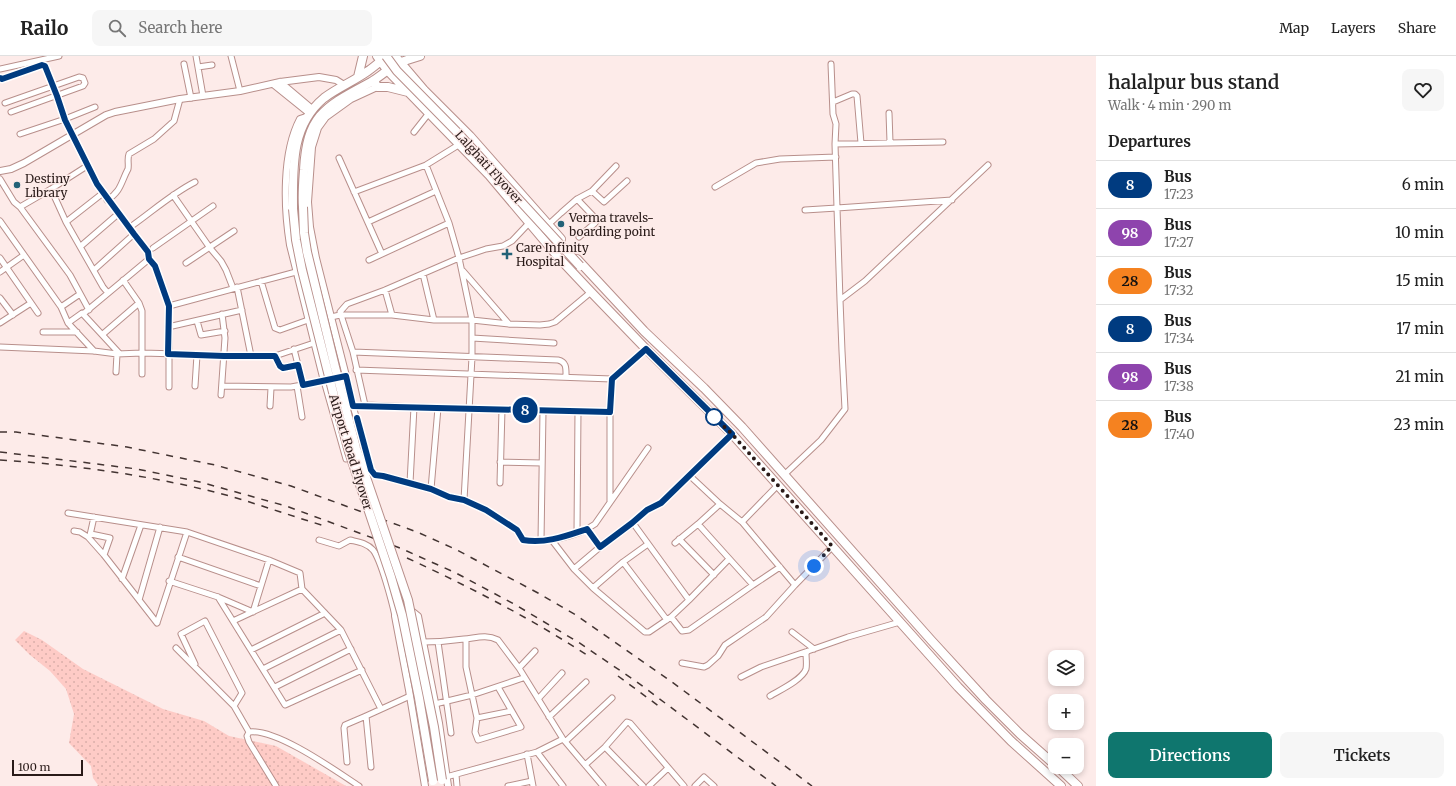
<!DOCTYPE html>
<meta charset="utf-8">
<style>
:root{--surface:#fff;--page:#f6f6f6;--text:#222;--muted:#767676;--line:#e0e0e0;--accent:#0f766e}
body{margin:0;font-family:Merriweather,serif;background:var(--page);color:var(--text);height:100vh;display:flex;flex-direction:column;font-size:15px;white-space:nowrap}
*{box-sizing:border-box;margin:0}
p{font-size:13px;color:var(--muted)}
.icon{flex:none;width:22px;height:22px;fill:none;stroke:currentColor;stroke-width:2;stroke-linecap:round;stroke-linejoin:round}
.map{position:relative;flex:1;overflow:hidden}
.sheet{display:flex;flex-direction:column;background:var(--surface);width:360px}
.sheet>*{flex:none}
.badge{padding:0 8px;border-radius:13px;font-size:14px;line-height:26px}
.controls{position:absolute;left:1048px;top:594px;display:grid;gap:8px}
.controls a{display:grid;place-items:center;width:36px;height:36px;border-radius:8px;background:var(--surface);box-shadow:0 2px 6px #0003;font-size:20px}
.scale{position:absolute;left:12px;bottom:10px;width:71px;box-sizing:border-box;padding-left:4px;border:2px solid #291a18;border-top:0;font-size:11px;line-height:14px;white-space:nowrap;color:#291a18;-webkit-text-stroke:3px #fdebe9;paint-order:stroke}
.you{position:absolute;width:20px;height:20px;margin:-10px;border:3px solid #fff;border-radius:50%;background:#1a73e8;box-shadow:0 0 0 6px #1a73e833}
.map>.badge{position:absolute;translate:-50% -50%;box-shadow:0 0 0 2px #fff}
h2{padding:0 12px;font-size:15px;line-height:36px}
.round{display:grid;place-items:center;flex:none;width:42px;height:42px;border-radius:8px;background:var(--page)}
.summary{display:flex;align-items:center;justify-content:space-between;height:68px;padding:0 12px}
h1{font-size:19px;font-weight:600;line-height:30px}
.button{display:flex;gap:8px;margin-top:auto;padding:8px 12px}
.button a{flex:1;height:46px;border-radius:8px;background:var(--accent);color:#fff;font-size:16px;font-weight:600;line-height:46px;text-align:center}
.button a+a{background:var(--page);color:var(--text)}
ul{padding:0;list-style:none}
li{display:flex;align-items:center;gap:12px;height:48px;padding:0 12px;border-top:1px solid var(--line)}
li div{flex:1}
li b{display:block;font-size:15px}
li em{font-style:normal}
li .badge{min-width:44px;font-weight:700;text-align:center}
header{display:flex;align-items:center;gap:24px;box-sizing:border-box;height:56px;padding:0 20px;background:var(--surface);border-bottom:1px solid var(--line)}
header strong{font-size:19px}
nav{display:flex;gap:22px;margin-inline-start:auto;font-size:14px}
.search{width:280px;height:36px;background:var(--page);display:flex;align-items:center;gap:10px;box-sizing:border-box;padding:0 14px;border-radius:8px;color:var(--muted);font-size:15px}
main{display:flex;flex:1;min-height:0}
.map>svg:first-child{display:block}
.grass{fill:url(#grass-dots)}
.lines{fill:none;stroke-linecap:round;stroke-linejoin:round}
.minor-casing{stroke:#b88f8b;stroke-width:7}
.tertiary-casing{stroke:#b88f8b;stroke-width:8}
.primary-casing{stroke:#b88f8b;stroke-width:10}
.minor{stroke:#fff;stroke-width:5}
.tertiary{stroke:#fff;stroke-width:6}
.primary{stroke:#fff;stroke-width:8}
.rail{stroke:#433432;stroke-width:1.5;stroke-dasharray:7 7;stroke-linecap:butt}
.primary-bridge-casing{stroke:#b88f8b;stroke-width:10;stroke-linecap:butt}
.primary-bridge{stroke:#fff;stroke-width:8}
.line-casing{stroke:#fff;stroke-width:9}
.line{stroke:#003b80;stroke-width:6}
.walk{stroke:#291a18;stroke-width:4;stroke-dasharray:0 7.2}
.poi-dot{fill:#236278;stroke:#fdebe9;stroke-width:1.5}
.stop-dot{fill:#fff;stroke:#003b80;stroke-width:2}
.labels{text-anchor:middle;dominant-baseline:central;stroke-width:3;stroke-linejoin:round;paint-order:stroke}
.street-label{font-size:12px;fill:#291a18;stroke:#fdebe9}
.poi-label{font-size:12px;fill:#291a18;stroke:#fdebe9;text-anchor:start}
</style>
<header>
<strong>Railo</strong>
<div class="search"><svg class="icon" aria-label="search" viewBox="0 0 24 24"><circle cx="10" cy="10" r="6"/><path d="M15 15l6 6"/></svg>Search here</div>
<nav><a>Map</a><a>Layers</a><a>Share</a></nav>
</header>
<main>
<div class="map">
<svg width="1096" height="730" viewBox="0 0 1096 730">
<defs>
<pattern id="grass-dots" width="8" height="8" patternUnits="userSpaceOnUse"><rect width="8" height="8" fill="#fecbc6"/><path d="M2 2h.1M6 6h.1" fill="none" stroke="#daaea9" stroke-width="1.8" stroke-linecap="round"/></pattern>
</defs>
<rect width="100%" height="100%" fill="#fdebe9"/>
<!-- grass -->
<path class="grass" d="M24,575L42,584L83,613L163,653L204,665L229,680L276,690L346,730H97L98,729L93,722L91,710L69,687L74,658L66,633L50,615L30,599L15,584Z"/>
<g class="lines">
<defs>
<path id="minor" d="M196,0L203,40
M231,0L240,35
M184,8L191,42
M831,8L833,58L836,68L835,88L943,86
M198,11L212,9
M0,13L59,0
M0,22L2,23L44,9L57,39L65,63L97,129L148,196L149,203L83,258
M833,46L852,38H855L857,40L861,87
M5,47L79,21L83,22L85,27L83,30L11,56
M889,57L890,86
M414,76L429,57
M20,78L65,63L95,51
M339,102L382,198
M426,109L449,167L459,202L472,264V301L464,444
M0,123L14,146L20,151L70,219L89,254
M715,131L756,107L780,103L836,101
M51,133L66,166L103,231L108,237
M592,135L604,146L627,125
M354,136L426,109L460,88
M173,139L210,192L221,205L226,214L233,232
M577,143L597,164L595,167L579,181
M107,144C121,136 121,126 128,113C129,108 127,103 129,98L154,83L174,65L180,43
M952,144L837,152L840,244L865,225L988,109
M20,151L51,133L87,110
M805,154L837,152L835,88
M0,165L61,251L68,267L94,295
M66,166L103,137
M368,166L436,135
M529,167L512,185L503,190L486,193L459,202L385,234L347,248L340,256L353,296L365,349L353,350L371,414L375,419L383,420L431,433L449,441L464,444L486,454L517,474L523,484C544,488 577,481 595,468L648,392
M133,169C154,154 173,137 195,126
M548,169L561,157L577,143L592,135L616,110
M81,190L118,158
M153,192L213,150
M0,202L38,257
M149,203L155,210L169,250V331
M369,204L449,167
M186,207L234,175
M94,214L134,178
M463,215L509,268
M0,216L24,199
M423,218L434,264
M123,224L139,247L142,255V318
M261,225L275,272L280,274L308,264
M237,231L251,300
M385,234L392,259
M0,242L13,259
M169,250L296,216
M61,251L80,238
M331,261L340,259H392L434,264H472L509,268L540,269L549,268L555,266L591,236
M197,265L201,279L225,275
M0,267L31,247
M68,267L82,257L119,297
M168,271L242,254
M43,276H77
M103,278L139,247
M472,282L554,287
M0,291L94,295L117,298L142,297L251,300H275L314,287
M294,293L303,329
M353,296L558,304C567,306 566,313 566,321
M275,300L280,310L283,311L298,309
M356,314L612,323L646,293
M116,316L117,298
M346,320L353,350
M195,330L197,299
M222,330L291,331L324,325L346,403
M297,330L302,361
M221,339L225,282L222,258
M365,349L470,353L610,356
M270,350L271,332
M500,406L542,407
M689,419L720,448
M784,419L821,384L845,353L842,295L840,244
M410,427L414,351
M500,427L502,353
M431,433L438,352
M610,445V356L612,323
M68,457L187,476L269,504L300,517L302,533L341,574L381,653
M742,466L778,429
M633,467L689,544
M698,468L753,529
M587,473L600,491
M74,475L80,476L88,481L104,499L157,567
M577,476L578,355
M91,478L110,482L104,499
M90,479L94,461
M551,483L574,513L593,532L645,576H649L671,561L689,544L729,503
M679,483L714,519
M319,484L339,490L350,484C358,486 367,487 373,494C381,504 392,546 395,560
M541,485L543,355
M675,487L698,468L720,448L742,466L795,529L766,561L725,589L718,600L708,609L704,611L682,607
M178,501L261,530
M623,506L667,564
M574,513L600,491L633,467L647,454L661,447L732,378
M122,523L141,469
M169,525L218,541L253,556L269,504
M795,529L833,490
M593,532L623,506L648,488
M218,541L285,649L362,614
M139,544L160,471
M671,561L682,575L689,574L753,529L780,511
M233,565L302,533
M157,567L187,476
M792,576L814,593
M466,583V611L477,662L475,676L478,684L521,671L498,631
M423,586C436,586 450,585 464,583C476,582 486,578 498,584L519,612L563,683L603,730
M438,586L451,677
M176,592L234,650L249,676L247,680L249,686L276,730
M251,594L325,557
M195,608L181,578L205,565L242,637L234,650
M519,612L535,595
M263,613L341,574
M741,621L761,611L808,595
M275,631L351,593
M770,640C780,634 802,624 806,613C807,608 806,602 806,597L808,595L848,581L900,566
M538,643L562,617
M435,648L472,639L523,622
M366,660L371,711
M549,661L586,626
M477,662L511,655
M249,676C276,672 336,715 359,730
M566,685L612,642
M605,691L643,730
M537,696L563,730
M527,698L533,730
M347,706L344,672L345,669L366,660L410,640
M585,709L605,691L627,666L630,667L684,730
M456,719L457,730
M446,721L537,696L563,683
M508,730L532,725
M649,730L668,712
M695,730L704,721L714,730"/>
<path id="tertiary" d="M280,26L312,53
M273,28L309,57
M306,61L300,63C282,97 284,152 290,189L324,325L346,320L316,202L310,171L308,146L312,91L318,72L326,61L351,43L377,31
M0,115L11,113L24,107L106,59L115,56L180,43L240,35L280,26L319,21L336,24L344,29
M425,730L409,634L395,560L397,556H413L418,560L439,667L448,730"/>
<path id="primary" d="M377,0L387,14L489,119L559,202L591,236L646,293L732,378L958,631L1011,685L1061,730
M395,0L424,34L470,80L561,183
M358,21L363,0
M374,24L377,31H388L408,36
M303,151C302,139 303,127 304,114C307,58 325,51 371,26C381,20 389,12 399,7C406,4 413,2 420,0
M293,153C293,113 290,70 324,42C337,32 354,25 368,15C374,11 379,6 385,2
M577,203L644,275L704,332L742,371L931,584L986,644L1020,678L1055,709
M1058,711L1078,730"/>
</defs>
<!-- minor casing -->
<use href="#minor" class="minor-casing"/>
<!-- tertiary casing -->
<use href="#tertiary" class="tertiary-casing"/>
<!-- primary casing -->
<use href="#primary" class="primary-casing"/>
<!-- minor -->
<use href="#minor" class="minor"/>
<!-- tertiary -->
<use href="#tertiary" class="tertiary"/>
<!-- primary -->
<use href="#primary" class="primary"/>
<!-- rail -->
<path class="rail" d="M0,376H16L127,391L215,409L291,430L417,476L455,493L538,537L576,559L672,626L812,730
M0,396L137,413L200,426L286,450L400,492L456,517L514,548L578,586L637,626L776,730
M0,404C77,409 155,420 230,440C263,450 295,461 328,471
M407,502C470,531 532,563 590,601
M618,620L660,651"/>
<defs>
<path id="primary-bridge" d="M386,0L397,15L456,75L580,210
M303,151L304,177L307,196L335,311L356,392L408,544L434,671L442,724
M293,153L296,184L302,214L337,352L349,396L391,521L402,559L419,642L433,725"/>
</defs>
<!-- primary-bridge casing -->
<use href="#primary-bridge" class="primary-bridge-casing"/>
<!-- primary-bridge -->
<use href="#primary-bridge" class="primary-bridge"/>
</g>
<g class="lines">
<defs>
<path id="line" d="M0,22L2,23L42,9L45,10L57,40L65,64L97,128L134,178L148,196L149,203L155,210L169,250L168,298L224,300H275L280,310L283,312L298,309L303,329L346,320L353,350L610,356L612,323L646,293L732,378L661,447L647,454L632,467L600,491L587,473C566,480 545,488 523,484L517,474L486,454L464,444L449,441L431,433L383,420L375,419L371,414L357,362"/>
</defs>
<!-- line casing -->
<use href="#line" class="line-casing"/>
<!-- line -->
<use href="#line" class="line"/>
<!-- walk -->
<path class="walk" d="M714,361L732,378L832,490L814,510"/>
</g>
<!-- markers -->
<g class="poi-dot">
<circle cx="17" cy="129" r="4"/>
<circle cx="561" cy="168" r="4"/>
<path d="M505 192h4v4h4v4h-4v4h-4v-4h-4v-4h4z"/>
</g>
<circle class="stop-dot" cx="714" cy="361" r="8"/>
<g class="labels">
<!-- street labels -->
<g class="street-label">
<text transform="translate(489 111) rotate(48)">Lalghati Flyover</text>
<text transform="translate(351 396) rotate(73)">Airport Road Flyover</text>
</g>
<!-- poi labels -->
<g class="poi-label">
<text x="25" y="122">Destiny<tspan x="25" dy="14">Library</tspan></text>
<text x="569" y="161">Verma travels-<tspan x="569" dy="14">boarding point</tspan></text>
<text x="516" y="191">Care Infinity<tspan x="516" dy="14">Hospital</tspan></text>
</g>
</g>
</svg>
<div class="controls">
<a><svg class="icon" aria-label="layers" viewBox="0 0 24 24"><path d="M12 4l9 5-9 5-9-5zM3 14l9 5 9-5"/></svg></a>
<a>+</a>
<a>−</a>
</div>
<div class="scale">100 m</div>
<div class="you" style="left:814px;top:510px"></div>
<b class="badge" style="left:525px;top:354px;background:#003b80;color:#fff">8</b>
</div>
<section class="sheet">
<div class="summary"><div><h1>halalpur bus stand</h1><p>Walk · 4 min · 290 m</p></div><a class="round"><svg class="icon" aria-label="heart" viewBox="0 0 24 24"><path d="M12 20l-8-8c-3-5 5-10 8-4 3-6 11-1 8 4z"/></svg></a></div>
<h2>Departures</h2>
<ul>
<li><span class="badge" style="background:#003b80;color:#fff">8</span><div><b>Bus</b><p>17:23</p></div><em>6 min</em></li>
<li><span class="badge" style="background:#8e44ad;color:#fff">98</span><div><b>Bus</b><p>17:27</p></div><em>10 min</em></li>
<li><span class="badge" style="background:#f58220;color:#111">28</span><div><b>Bus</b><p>17:32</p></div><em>15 min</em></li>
<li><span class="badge" style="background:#003b80;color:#fff">8</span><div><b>Bus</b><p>17:34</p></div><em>17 min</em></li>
<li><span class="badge" style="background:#8e44ad;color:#fff">98</span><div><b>Bus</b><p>17:38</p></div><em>21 min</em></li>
<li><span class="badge" style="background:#f58220;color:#111">28</span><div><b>Bus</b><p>17:40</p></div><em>23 min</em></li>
</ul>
<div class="button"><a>Directions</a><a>Tickets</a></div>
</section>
</main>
